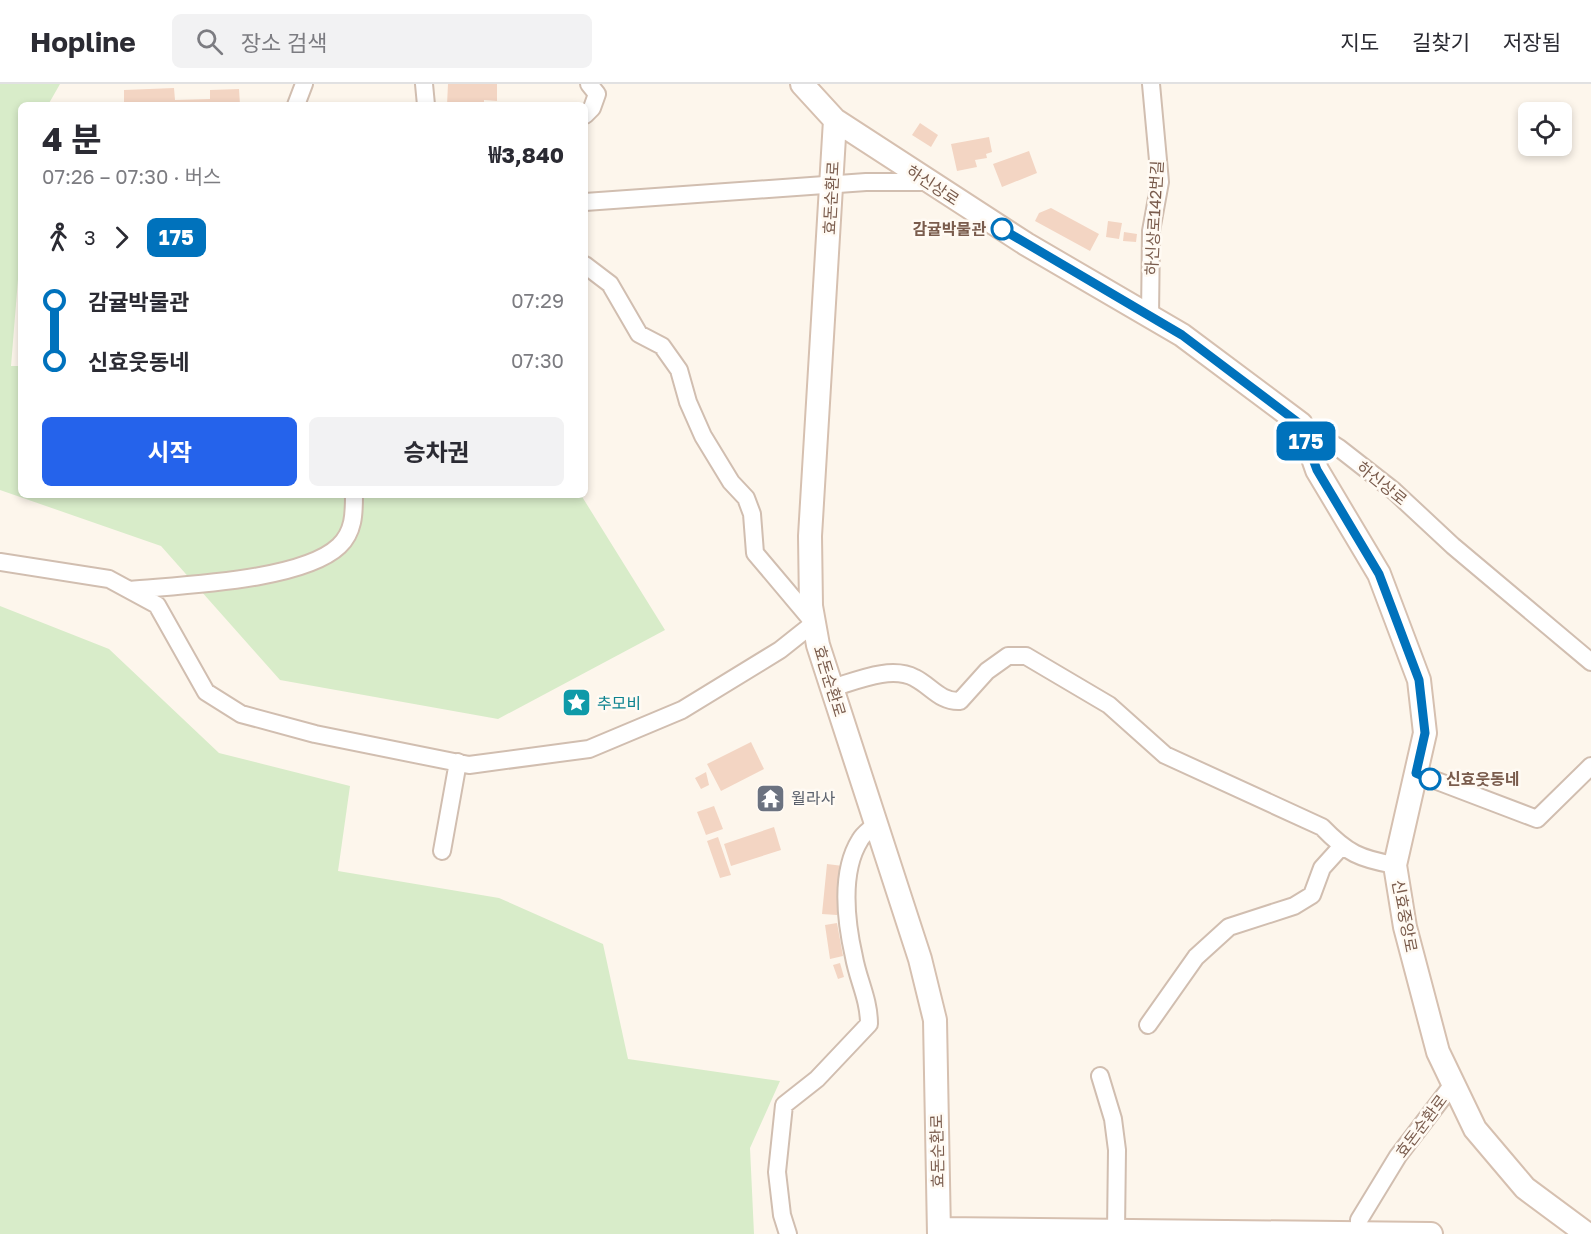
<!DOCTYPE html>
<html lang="ko">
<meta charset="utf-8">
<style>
:root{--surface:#fff;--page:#f2f2f3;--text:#2b2b33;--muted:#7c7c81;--line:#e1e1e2;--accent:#2563eb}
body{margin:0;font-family:"Golos Text","Noto Sans KR",sans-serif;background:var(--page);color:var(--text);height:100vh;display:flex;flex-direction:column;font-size:22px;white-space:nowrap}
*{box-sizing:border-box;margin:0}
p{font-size:20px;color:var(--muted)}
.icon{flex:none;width:33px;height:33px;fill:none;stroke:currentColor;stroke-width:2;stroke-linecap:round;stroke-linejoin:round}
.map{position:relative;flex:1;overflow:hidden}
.details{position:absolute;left:18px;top:18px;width:570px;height:396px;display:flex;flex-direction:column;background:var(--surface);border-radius:9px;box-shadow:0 3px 9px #0003}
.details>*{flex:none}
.badge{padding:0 12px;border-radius:9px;font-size:21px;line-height:39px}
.tools{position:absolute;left:1518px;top:18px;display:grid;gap:12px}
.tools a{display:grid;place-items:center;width:54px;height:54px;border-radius:9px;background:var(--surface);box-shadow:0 3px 9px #0003;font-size:30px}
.map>.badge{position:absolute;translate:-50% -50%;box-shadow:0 0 0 3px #fff}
.legs{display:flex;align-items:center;gap:9px;height:66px;padding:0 24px;font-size:20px}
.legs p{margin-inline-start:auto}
.summary{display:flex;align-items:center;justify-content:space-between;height:102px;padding:0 24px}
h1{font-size:33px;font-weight:700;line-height:45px}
.cta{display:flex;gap:12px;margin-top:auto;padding:12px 24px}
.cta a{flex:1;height:69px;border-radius:9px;background:var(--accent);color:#fff;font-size:24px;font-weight:700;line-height:69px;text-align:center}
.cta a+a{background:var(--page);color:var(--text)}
ul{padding:0 24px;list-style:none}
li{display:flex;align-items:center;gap:21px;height:60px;font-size:22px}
li i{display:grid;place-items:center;width:9px;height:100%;margin:0 8px;background:currentColor}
li i::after{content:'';width:15px;height:15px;margin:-8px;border:4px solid;border-radius:50%;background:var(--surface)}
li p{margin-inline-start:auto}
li:first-child i{background:linear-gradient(#0000 50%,currentColor 0)}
li:last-child i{background:linear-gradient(currentColor 50%,#0000 0)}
header{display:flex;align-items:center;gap:36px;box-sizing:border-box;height:84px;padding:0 30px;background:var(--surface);border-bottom:2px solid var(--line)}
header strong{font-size:28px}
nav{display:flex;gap:33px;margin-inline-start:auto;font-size:21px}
.search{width:420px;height:54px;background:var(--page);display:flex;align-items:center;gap:15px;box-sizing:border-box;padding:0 21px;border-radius:9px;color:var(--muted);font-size:22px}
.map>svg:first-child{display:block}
.green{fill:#d8ecc9}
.building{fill:#f3d5c3}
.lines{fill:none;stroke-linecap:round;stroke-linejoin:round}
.street-casing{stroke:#d1beb0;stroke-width:20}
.secondary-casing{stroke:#d6c0b0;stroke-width:26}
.street{stroke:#fff;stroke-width:16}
.secondary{stroke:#fff;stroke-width:22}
.line-1-casing{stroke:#fff;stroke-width:14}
.line-1{stroke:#0072bc;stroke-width:9}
.stop-1-dot{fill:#fff;stroke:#0072bc;stroke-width:3}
.labels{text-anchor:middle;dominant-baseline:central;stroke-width:5;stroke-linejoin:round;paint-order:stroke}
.street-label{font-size:16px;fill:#7a5c4d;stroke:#fffaf3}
.stop-label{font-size:16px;font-weight:bold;fill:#7a5c4d;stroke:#fffaf3;text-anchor:end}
.culture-label{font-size:16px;fill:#0d838f;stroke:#fffaf3;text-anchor:start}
.worship-label{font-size:16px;fill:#5b616d;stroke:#fffaf3;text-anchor:start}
</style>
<header>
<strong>Hopline</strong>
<div class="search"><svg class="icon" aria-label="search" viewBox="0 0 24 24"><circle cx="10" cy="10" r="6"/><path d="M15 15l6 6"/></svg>장소 검색</div>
<nav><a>지도</a><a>길찾기</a><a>저장됨</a></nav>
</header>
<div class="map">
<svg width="1591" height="1150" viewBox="0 0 1591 1150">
<rect width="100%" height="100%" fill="#fdf6ec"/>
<!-- green -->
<path class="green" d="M0,0H60L48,21H21V158L11,282H21V411H581L665,546L498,635L280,596L161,462L0,406Z
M0,522L109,565L219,669L350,702L338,787L499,814L603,860L628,975L780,997L750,1064L754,1150H0Z"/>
<!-- building -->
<path class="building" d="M448,0H497V17L484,16V21H447Z
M174,4L175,16L210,15V6L239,5L240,21H124V6Z
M920,39L938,51L931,63L912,51Z
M989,53L992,68L986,70L987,74L975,76L977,83L957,87L951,60Z
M1029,67L1037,89L1002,103L993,80Z
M1051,124L1099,150L1090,167L1035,137L1039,129Z
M1108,137L1122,139L1119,155L1106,153Z
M1124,148L1137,150L1136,158L1123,157Z
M751,658L764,685L721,707L707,680Z
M706,688L709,701L701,705L695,694Z
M714,722L723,745L706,751L697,728Z
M774,743L781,766L731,782L724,760Z
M718,753L731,791L720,794L707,757Z
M827,780L843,782L837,831L822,830Z
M837,839L843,872L830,875L825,841Z
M840,879L844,893L838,895L833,881Z"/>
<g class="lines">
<defs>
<path id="street" d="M424,0L426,21
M296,21L304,0
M585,31L592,24L597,10L589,0
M585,118L866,98H929
M1150,233L1151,147L1160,98L1151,0
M1301,340L1339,364L1394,407L1453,462L1591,578
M0,478L109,495L157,521L206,608L241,630L315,650L469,681L589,665L682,626L780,566L814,539L755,469L752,430L746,414L731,398L703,352L688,318L679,286L662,262L639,250L610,200L585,181
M130,506C181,501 302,497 339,462C354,448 354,429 354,411
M832,604C856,597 891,581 915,594C931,602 940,618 960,617L987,587L1008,572H1026L1109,621L1165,671L1322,743C1347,769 1360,775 1395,781
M1416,689L1537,735L1591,682
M442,767L458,678
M1148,941L1196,873L1229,843L1294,822L1312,811L1322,784L1341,763
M1100,992L1113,1035L1117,1066L1116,1147
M1359,1149V1136L1398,1072L1453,1000
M788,1150L782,1131L777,1088L784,1021L817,995L869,940C869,915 858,896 854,873C846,838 840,788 860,756C863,750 871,745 876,740"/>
<path id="secondary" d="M802,0L835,36L1026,160L1182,251L1301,340L1317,386L1379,490L1419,596L1425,649L1395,781L1405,843L1438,968L1475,1045L1525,1104L1587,1150
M835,36L810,452L811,522L818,561L920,875L935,936L939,1150
M939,1145L1431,1150"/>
</defs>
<!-- street casing -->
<use href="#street" class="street-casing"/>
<!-- secondary casing -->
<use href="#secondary" class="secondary-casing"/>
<!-- street -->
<use href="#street" class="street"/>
<!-- secondary -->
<use href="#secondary" class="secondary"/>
</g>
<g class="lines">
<defs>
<path id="line-1" d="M1002,145L1182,251L1300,340L1317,386L1379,490L1419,596L1425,649L1416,689L1430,695"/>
</defs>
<!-- line-1 casing -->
<use href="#line-1" class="line-1-casing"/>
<!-- line-1 -->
<use href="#line-1" class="line-1"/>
</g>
<!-- icons -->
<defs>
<symbol id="sight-square" viewBox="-11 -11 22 22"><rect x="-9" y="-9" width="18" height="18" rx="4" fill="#0f9aa8" stroke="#fffaf3"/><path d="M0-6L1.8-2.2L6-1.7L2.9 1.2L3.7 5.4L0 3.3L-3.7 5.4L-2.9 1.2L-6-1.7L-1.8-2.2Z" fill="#fff"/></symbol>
<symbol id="temple-square" viewBox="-11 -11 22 22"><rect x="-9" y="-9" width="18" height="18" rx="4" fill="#6b7280" stroke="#fffaf3"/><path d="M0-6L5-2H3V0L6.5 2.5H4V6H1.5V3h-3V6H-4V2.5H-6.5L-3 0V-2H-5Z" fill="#fff"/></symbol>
</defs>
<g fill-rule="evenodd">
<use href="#sight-square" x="560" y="602" width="33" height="33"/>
<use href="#temple-square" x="754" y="698" width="33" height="33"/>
</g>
<!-- markers -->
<g class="stop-1-dot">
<circle cx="1002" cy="145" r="10"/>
<circle cx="1430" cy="695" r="10"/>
</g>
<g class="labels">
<!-- street labels -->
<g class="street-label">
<text transform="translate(933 101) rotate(33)">하신상로</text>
<text transform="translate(831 114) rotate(-87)">효돈순환로</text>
<text transform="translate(1154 134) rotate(-87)">하신상로142번길</text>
<text transform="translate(1382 399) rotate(39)">하신상로</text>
<text transform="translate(830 597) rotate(73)">효돈순환로</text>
<text transform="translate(1405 832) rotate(79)">신효중앙로</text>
<text transform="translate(1421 1042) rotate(-53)">효돈순환로</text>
<text transform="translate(937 1067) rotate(-91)">효돈순환로</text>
</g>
<!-- stop labels -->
<g class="stop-label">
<text x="986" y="145">감귤박물관</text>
<text x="1446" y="695" text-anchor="start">신효웃동네</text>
</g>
<!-- culture labels -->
<g class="culture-label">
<text x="597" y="619">추모비</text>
</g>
<!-- worship labels -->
<g class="worship-label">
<text x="791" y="714">월라사</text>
</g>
</g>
</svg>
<div class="tools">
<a><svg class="icon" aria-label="locate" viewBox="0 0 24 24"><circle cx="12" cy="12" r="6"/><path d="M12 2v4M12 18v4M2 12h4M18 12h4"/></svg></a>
</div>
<b class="badge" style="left:1306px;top:357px;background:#0072bc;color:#fff">175</b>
<section class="details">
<div class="summary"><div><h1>4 분</h1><p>07:26 – 07:30 · 버스</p></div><b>₩3,840</b></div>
<div class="legs"><svg class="icon" aria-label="walk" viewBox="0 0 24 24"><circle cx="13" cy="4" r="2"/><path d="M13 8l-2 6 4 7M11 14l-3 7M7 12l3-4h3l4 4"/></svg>3<svg class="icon" aria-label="forward" viewBox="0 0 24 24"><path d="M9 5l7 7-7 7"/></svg><b class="badge" style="background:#0072bc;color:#fff">175</b></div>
<ul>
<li><i style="color:#0072bc"></i><b>감귤박물관</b><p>07:29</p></li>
<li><i style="color:#0072bc"></i><b>신효웃동네</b><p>07:30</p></li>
</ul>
<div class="cta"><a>시작</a><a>승차권</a></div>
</section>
</div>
